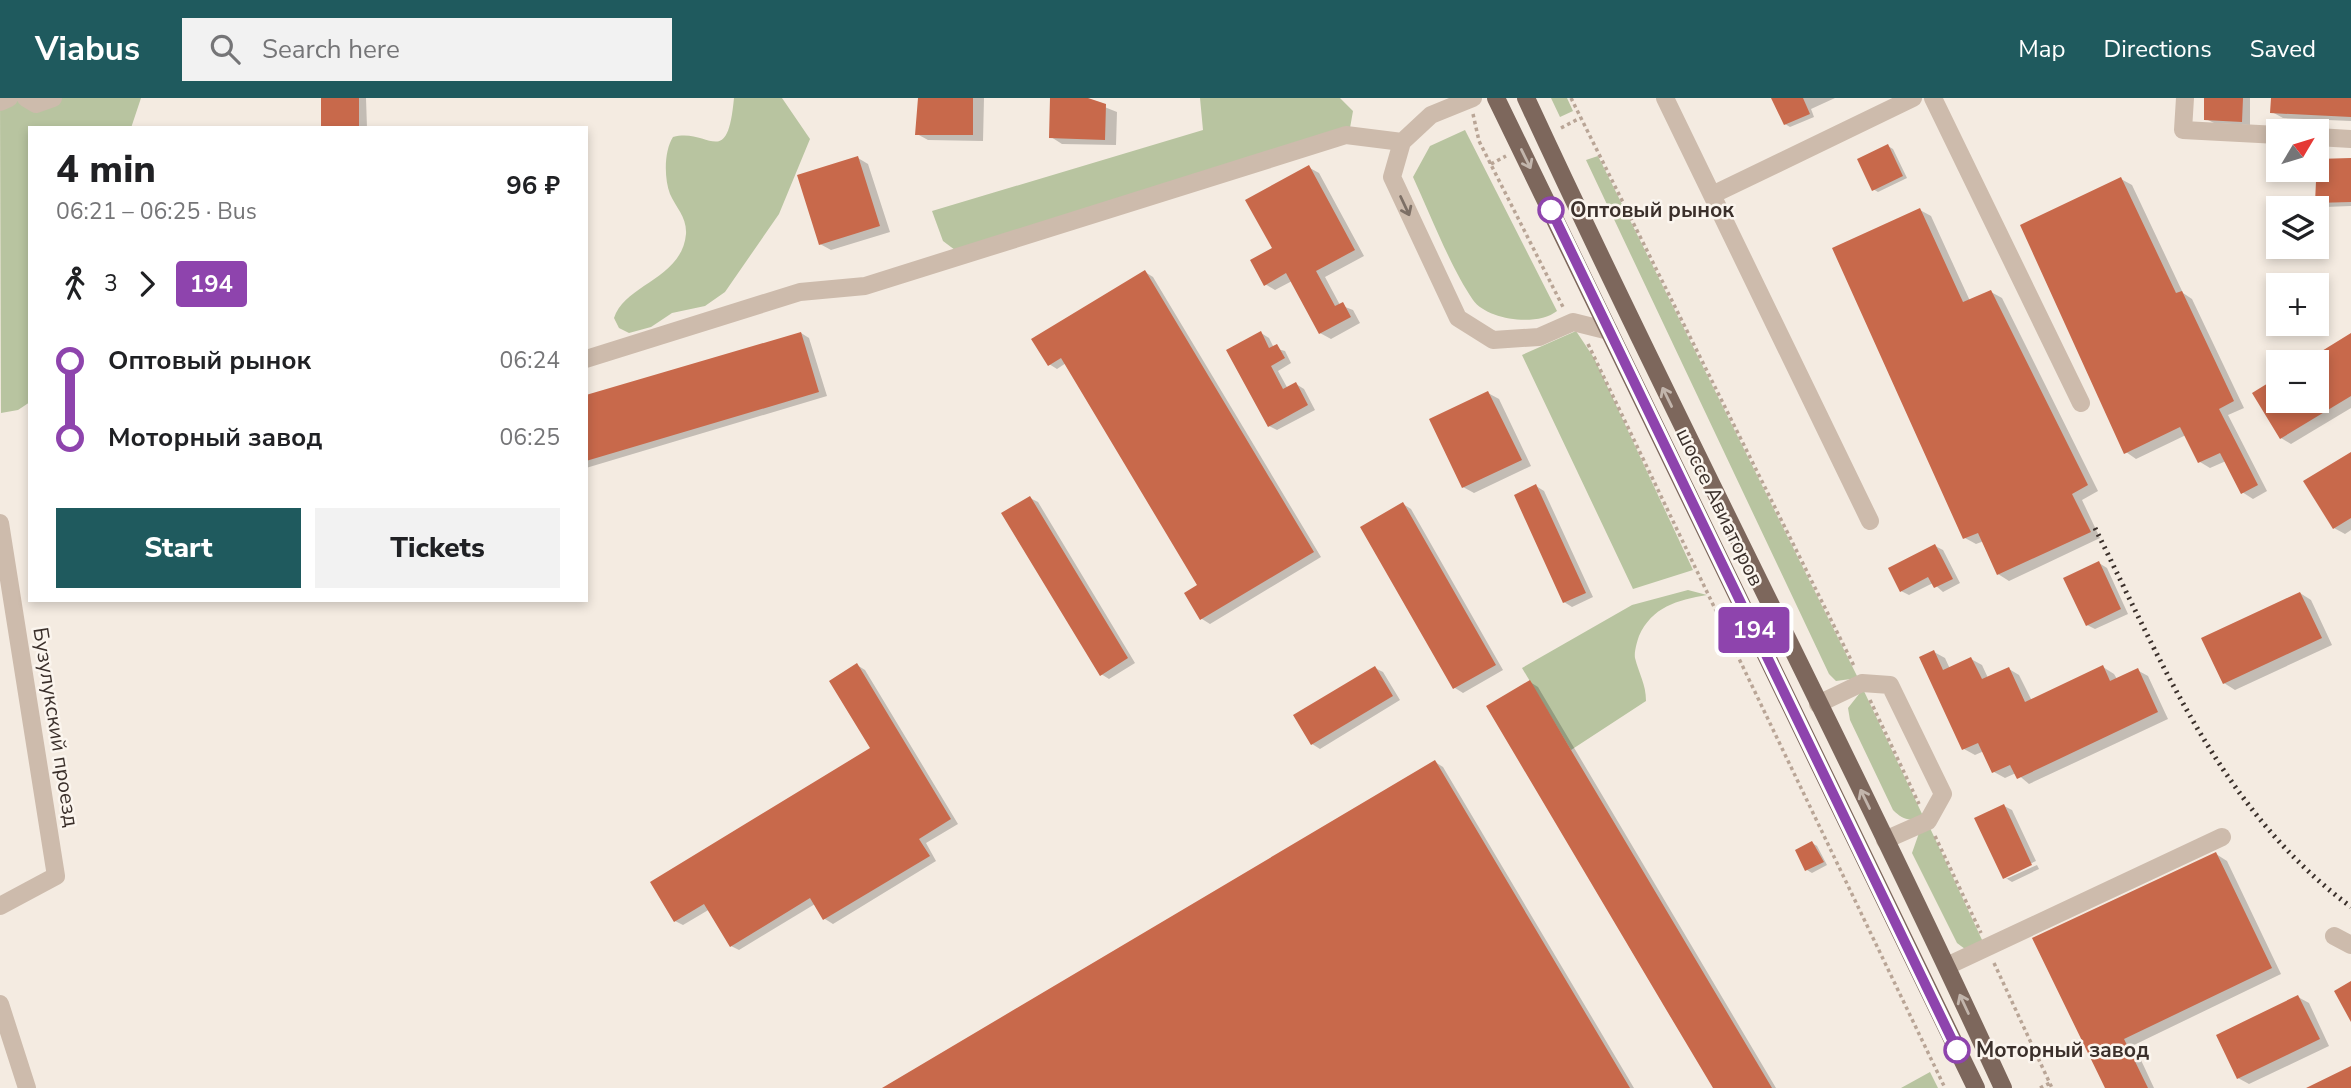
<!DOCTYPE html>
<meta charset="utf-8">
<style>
:root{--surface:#fff;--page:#f2f2f2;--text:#202124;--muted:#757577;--accent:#1f5a5e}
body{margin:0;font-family:"Nunito Sans",sans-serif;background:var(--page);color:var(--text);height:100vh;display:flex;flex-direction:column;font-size:26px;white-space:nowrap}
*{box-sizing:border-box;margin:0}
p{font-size:23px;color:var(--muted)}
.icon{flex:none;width:38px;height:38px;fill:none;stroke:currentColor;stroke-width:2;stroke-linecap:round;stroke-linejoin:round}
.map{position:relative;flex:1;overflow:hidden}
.side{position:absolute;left:28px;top:28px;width:560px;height:476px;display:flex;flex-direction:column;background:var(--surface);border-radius:0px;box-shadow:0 4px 10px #0003}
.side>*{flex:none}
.badge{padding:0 14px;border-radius:5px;font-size:24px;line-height:46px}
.needle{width:46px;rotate:52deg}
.fabs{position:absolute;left:2266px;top:21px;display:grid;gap:14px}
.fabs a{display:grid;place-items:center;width:63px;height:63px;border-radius:0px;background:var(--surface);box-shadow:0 4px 10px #0003;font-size:35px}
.map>.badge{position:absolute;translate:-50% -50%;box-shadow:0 0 0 4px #fff}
.legs{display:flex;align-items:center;gap:10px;height:77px;padding:0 28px;font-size:23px}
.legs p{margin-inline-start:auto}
.overview{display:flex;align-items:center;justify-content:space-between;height:119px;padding:0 28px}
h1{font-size:38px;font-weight:800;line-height:52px}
.primary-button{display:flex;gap:14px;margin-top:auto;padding:14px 28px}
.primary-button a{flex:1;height:80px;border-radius:0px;background:var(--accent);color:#fff;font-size:28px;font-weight:800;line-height:80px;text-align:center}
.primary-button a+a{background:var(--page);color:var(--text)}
ul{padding:0 28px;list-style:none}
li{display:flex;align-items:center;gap:24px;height:77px;font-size:26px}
li i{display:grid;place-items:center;width:10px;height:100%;margin:0 9px;background:currentColor}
li i::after{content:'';width:18px;height:18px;margin:-9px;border:5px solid;border-radius:50%;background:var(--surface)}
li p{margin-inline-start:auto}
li:first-child i{background:linear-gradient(#0000 50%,currentColor 0)}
li:last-child i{background:linear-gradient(currentColor 50%,#0000 0)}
header{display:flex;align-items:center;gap:42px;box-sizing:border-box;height:98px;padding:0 35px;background:var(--accent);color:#fff}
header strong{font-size:33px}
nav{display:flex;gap:38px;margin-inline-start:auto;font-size:24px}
.search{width:490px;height:63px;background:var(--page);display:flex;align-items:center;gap:18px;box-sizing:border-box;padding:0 24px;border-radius:0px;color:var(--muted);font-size:26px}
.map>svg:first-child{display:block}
.green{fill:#b8c4a0}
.shadow{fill:#0003}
.building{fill:#c8694b}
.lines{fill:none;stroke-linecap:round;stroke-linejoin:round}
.path{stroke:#b9a596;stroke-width:3.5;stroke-dasharray:3.5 3.5;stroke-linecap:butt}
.minor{stroke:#cdbbac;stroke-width:18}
.major{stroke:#7d675c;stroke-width:18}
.rail{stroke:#3b302b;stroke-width:5;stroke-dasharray:2 5;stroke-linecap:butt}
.oneway{stroke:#c2b5ac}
.oneway2{stroke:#7d6f65}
.line-1-casing{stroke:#fff;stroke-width:16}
.line-1{stroke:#8e44ad;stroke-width:10}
.stop-1-dot{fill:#fff;stroke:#8e44ad;stroke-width:3.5}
.labels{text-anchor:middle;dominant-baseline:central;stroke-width:5;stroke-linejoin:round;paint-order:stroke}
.stop-label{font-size:21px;font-weight:bold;fill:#3b302b;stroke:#fbf5ee;text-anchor:start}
.street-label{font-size:21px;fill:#3b302b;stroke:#fbf5ee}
</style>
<header>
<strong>Viabus</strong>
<div class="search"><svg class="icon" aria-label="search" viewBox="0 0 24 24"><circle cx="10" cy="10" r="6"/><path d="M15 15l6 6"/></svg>Search here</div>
<nav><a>Map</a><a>Directions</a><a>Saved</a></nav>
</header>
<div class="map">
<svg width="2351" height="990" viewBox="0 0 2351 990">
<rect width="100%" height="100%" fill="#f4ebe1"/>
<!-- green -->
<path class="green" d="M0,0H141L131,30H30V304L18,312L1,315Z
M734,0H782L810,41L779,116L725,194L705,208L672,215L651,229L629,235L619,230L614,220C625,186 682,181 686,136C687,119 676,110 670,96C664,80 664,53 673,39C709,29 727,74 734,0Z
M1200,0H1340L1353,13L1350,30L955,152L943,143L932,113L1203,32Z
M1551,0H1567L1573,13L1560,19Z
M1465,32L1557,213C1537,229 1487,222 1473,202C1451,170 1430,116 1413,79L1430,48Z
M1598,58L1858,580L1836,583L1829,576L1586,62Z
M1576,233L1594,260L1693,472L1633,491L1522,257Z
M1688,492L1707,497C1677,502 1652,509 1639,538C1637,544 1634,554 1635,560C1639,576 1646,586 1646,603L1571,652L1522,570L1632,507Z
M1863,591L1923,718C1910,724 1903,722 1893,712L1850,622L1848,610Z
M1930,730L1983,844L1965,851L1957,845L1912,755L1919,735Z
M1930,974L1938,990H1901Z"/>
<!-- shadow -->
<path class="shadow" d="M323,0H366L367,30H323Z
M920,0H984L983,43L928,42L917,36Z
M1052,0H1082L1117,14L1116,47L1062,46L1051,39Z
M1773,0H1835L1811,11L1814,19L1790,29L1785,26Z
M2206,0H2250V27L2214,25L2206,21Z
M2272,0H2351V23L2283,20L2272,14Z
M1888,48L1893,51L1907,80L1878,94L1873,91Z
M858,60L868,66L890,134L831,152L820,146Z
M2351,62V108L2325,109L2317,104L2316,72Z
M1308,69L1319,75L1364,158L1325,179L1340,207L1353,212L1360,225L1331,241L1320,235L1292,183L1275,192L1265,186L1274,151Z
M2121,81L2132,87L2183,195L2192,201L2244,310L2228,317L2267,393L2253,401L2242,394L2226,363L2210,370L2200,364L2186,337L2136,361L2126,354Z
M1920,112L1931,118L1970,203L1991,194L2002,200L2098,393L2082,402L2100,440L2009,483L1998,476L1984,443L1976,446L1965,440Z
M1145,174L1153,179L1321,459L1210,526L1202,521L1187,496L1200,488L1066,265L1057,271L1049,266Z
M801,235L809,240L827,298L586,370V299Z
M1261,235L1269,240L1274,250L1285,253L1291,265L1278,273L1288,291L1296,286L1304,291L1315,312L1277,332L1269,328Z
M2351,237V310L2291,346L2281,340L2254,296L2278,281V303H2317V264H2306Z
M1488,295L1499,301L1531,368L1474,395L1463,389Z
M2351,356V432L2345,436L2334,430Z
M1536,388L1544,393L1593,499L1572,509L1564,504Z
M1030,400L1038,404L1135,565L1109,581L1101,576Z
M1403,406L1411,411L1503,572L1463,595L1455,590L1362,430Z
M1935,448L1943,452L1960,485L1943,494L1933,485L1909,497L1901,493Z
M2099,465L2107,470L2128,516L2095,531L2087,527Z
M2300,495L2311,502L2332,547L2235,592L2224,585Z
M1934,554L1945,560L1950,571L1971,561L1982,567L1988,580L2009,571L2019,577L2032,603L2103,569L2114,576L2117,581L2137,572L2148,578L2168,621L2029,686L2016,675L2005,680L1994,674L1984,653L1975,657L1964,651Z
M857,567L865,572L958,726L926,745L936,763L833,826L825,821L815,806L739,852L731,848L710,811L683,827L675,823L872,651Z
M1375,570L1383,574L1400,602L1320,651L1312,646Z
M1530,584L1538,589L1776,990H1715Z
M1435,664L1443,669L1634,990H886Z
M2004,708L2012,712L2036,763L2006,777V781L2037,767L2039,771L2012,784L2004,779Z
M1812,745L1817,748L1827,767L1812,775L1807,772Z
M2216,756L2227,763L2281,876L2134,947L2154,990H2107L2035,841Z
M2298,899L2309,905L2329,948L2249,986L2238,980Z"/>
<!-- building -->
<path class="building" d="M321,0H359V30H321Z
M918,0H973V37H915Z
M1050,0H1088L1106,6L1105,42L1049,40Z
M1771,0H1803L1810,16L1784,27Z
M2204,0H2243L2242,24L2204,22Z
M2271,0H2351V19L2270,15Z
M1888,46L1903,78L1872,93L1857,61Z
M858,58L880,128L819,147L797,77Z
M2351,60V104L2315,105L2317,61Z
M1309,67L1355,152L1316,173L1335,208L1343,204L1351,219L1319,236L1286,175L1264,188L1250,162L1272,150L1245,102Z
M2121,79L2176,195L2182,193L2234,303L2219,311L2258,387L2241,396L2220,355L2198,365L2180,329L2124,356L2020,127Z
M1920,110L1963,204L1991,192L2088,387L2072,396L2091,434L1997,477L1978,435L1963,441L1832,150Z
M1145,172L1314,454L1200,522L1184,495L1197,487L1061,260L1048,268L1031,241Z
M1261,233L1269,250L1277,246L1285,260L1271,268L1283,291L1296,284L1308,307L1268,329L1226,252Z
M801,234L819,294L586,363V297Z
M2351,235V298L2280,341L2252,295L2278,279V303H2317V256Z
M1488,293L1522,362L1462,390L1429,321Z
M2351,354V420L2333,431L2303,383Z
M1536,386L1586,495L1563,505L1514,397Z
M1030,398L1128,560L1100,578L1001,415Z
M1403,404L1496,567L1453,591L1360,429Z
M1935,446L1953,481L1934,490L1928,479L1900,494L1888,470Z
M2099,463L2121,511L2086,528L2063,480Z
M2300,494L2322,540L2223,586L2201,540Z
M1934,552L1943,572L1971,559L1982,581L2009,569L2025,604L2103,567L2110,583L2138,570L2158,614L2017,681L2010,667L1992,675L1978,645L1962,652L1919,559Z
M857,565L951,721L919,741L930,758L823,822L810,800L730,849L704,806L674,824L650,784L870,650L829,583Z
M1375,568L1393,598L1311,647L1293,617Z
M1530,582L1571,652L1772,990H1713L1664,908L1486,608Z
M1435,662L1630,990H882Z
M2004,706L2032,767L2003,781L1974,720Z
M1812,743L1824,764L1805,773L1795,752Z
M2216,754L2272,870L2124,941L2148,990H2105L2032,840Z
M2351,883V924L2334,893Z
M2298,897L2320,941L2237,981L2216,937Z
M2351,968V990H2306Z"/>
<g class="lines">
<!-- path -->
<path class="path" d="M1571,0L1855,570
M1473,16L1479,43L1564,211
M1561,30L1580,20
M1491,66L1506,58
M1588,246L1945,990
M1870,602L1919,706
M1935,738L1981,835
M1994,865L2052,990
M2040,990L2050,985"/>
<!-- minor -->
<path class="minor" d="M26,0L36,6L53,0
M1473,0L1431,17L1402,44L1392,79L1458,220L1493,242L1539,239L1573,224L1609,233
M1665,0L1870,423
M1933,0L2081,305
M2185,0L2183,32L2278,37
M0,4L9,0
M2317,39L2351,41
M1712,97L1913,0
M586,261L800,194L865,188L1346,37L1402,44
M0,425L56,778L0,808
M1818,606L1862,585L1890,587L1943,696L1928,723L1885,742
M2334,838L2351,847
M1947,868L2222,739
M0,906L27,990"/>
<!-- major -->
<path class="major" d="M1496,0L1976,990
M1526,0C1680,333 1850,657 2003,990"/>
<!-- rail -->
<path class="rail" d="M2095,430C2164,569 2222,713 2351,809"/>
</g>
<!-- one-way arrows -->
<defs><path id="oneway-shaft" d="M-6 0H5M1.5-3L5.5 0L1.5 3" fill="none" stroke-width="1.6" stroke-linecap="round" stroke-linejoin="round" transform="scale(1.75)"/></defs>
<g class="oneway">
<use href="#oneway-shaft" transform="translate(1526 61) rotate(64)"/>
<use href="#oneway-shaft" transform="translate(1667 299) rotate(-116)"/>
<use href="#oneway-shaft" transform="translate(1865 701) rotate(-116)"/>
<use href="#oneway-shaft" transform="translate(1964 906) rotate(-115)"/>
</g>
<use class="oneway2" href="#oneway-shaft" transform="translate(1405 108) rotate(65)"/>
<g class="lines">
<defs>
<path id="line-1" d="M1551,112L1957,952"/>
</defs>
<!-- line-1 casing -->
<use href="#line-1" class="line-1-casing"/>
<!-- line-1 -->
<use href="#line-1" class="line-1"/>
</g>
<!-- markers -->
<g class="stop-1-dot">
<circle cx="1551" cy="112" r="12"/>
<circle cx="1957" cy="952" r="12"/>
</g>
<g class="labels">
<!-- stop labels -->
<g class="stop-label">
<text x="1570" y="112">Оптовый рынок</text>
<text x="1976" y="952">Моторный завод</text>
</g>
<!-- street labels -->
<g class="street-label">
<text transform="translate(1720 409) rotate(64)">шоссе Авиаторов</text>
<text transform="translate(56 629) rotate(81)">Бузулукский проезд</text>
</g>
</g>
</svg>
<div class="fabs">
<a><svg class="needle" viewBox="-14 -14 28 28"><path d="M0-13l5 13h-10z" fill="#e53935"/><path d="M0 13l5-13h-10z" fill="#757577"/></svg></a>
<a><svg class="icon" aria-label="layers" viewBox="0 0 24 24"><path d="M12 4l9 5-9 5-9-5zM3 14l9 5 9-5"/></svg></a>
<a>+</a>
<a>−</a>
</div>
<b class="badge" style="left:1754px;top:532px;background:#8e44ad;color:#fff">194</b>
<section class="side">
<div class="overview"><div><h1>4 min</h1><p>06:21 – 06:25 · Bus</p></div><b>96 ₽</b></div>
<div class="legs"><svg class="icon" aria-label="walk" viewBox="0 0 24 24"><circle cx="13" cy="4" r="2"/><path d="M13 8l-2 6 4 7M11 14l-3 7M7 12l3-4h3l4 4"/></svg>3<svg class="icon" aria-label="forward" viewBox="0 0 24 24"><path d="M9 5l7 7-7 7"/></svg><b class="badge" style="background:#8e44ad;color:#fff">194</b></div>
<ul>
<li><i style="color:#8e44ad"></i><b>Оптовый рынок</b><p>06:24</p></li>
<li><i style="color:#8e44ad"></i><b>Моторный завод</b><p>06:25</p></li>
</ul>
<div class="primary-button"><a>Start</a><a>Tickets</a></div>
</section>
</div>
